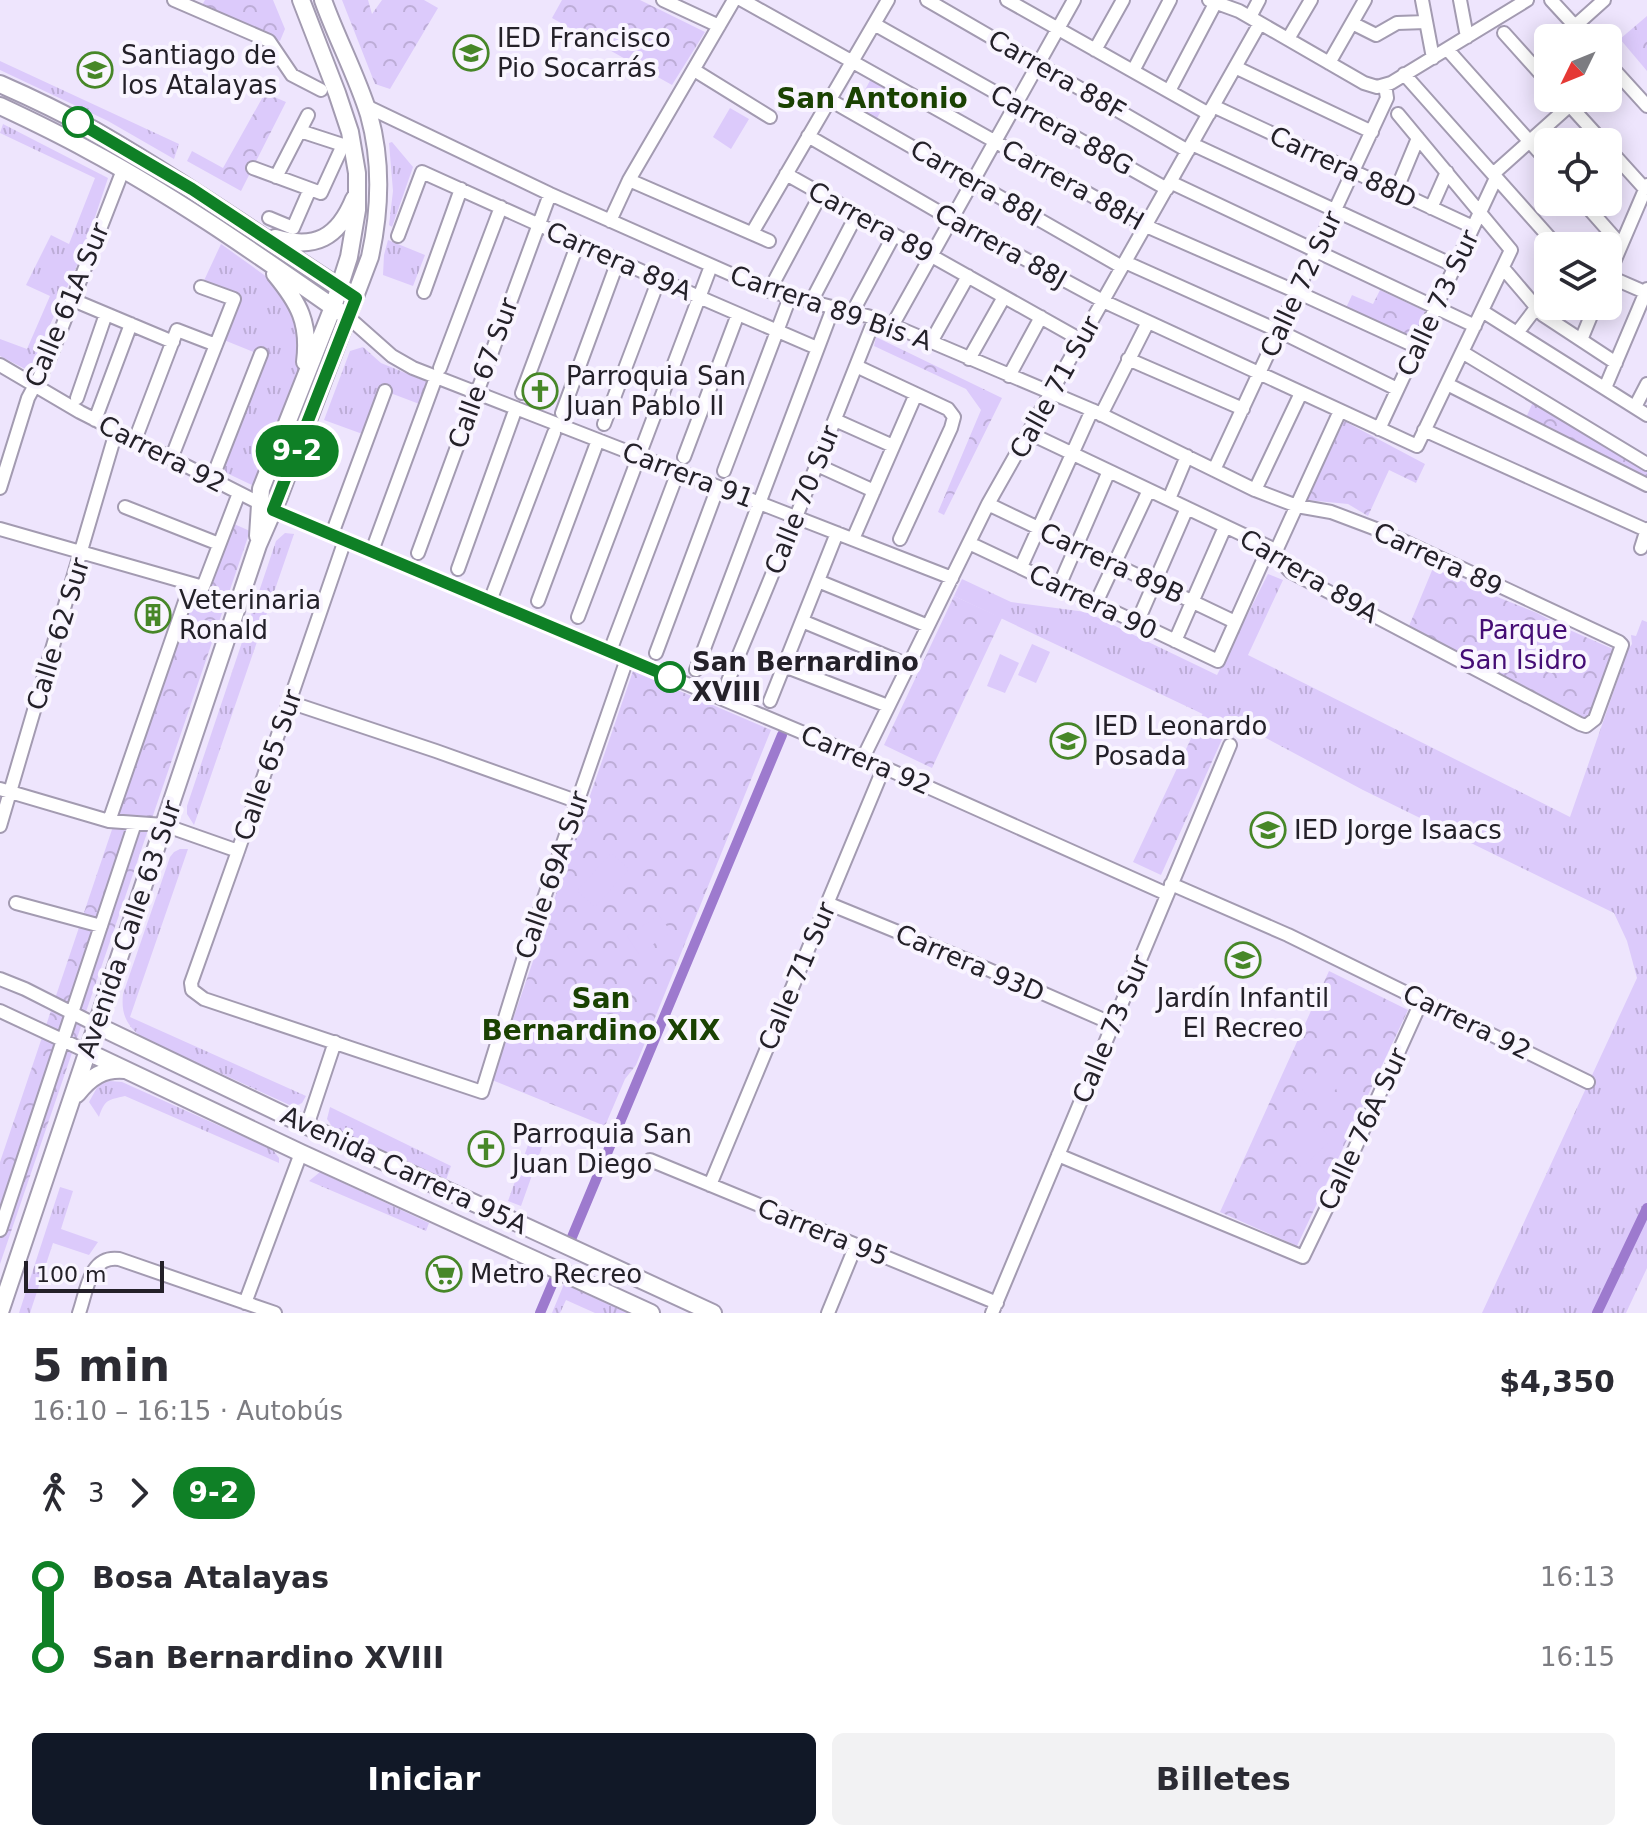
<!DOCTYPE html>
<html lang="es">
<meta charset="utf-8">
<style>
:root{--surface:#fff;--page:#f2f2f3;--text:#2b2b33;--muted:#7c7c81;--accent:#111827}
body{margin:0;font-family:"DejaVu Sans",sans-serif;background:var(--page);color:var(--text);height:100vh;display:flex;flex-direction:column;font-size:30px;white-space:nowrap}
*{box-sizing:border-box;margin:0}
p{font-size:26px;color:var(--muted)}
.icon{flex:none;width:44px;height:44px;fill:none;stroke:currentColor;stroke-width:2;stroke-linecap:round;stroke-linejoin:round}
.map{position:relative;height:1313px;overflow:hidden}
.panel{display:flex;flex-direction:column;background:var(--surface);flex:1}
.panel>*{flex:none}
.badge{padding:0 16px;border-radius:26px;font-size:28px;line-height:52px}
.needle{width:52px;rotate:227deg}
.controls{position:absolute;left:1534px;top:24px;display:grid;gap:16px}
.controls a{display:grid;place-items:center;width:88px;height:88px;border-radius:12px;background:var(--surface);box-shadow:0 4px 20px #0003;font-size:40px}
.scale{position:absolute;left:24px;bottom:20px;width:140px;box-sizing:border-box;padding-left:8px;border:4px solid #242129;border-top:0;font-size:22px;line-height:28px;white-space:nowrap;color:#242129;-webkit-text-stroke:6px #f9f5ff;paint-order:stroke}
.map>.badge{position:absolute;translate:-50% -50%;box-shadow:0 0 0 4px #fff}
.legs{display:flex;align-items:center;gap:12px;height:88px;padding:0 32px;font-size:26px}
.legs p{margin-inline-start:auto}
.headline{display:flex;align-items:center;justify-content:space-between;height:136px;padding:0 32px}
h1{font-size:44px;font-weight:700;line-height:60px}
.cta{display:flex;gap:16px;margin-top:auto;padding:16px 32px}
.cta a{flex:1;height:92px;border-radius:12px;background:var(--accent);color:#fff;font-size:32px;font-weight:700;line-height:92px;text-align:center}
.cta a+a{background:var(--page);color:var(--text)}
ul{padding:0 32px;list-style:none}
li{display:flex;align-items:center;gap:28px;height:80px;font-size:30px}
li i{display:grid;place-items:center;width:12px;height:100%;margin:0 10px;background:currentColor}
li i::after{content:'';width:20px;height:20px;margin:-10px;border:6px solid;border-radius:50%;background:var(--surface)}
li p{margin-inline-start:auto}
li:first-child i{background:linear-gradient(#0000 50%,currentColor 0)}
li:last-child i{background:linear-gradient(currentColor 50%,#0000 0)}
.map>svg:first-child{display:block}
.grass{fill:url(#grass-tufts)}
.forest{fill:url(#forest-crowns)}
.garden{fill:#dccafb}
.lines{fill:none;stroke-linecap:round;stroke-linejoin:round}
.canal{stroke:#9d7ace;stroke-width:10}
.minor-casing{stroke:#a39bb1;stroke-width:16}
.major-casing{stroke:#a39bb1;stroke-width:20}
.minor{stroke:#fff;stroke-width:12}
.major{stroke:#fff;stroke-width:16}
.line-1-casing{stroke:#fff;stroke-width:18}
.line-1{stroke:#0f8026;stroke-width:12}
.stop-1-dot{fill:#fff;stroke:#0f8026;stroke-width:4}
.labels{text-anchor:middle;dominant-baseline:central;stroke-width:8;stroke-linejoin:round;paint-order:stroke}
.poi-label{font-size:26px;fill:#242129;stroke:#f9f5ff;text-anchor:start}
.street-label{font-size:26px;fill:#242129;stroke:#f9f5ff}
.park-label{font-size:26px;fill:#450d75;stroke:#f9f5ff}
.stop-label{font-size:26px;font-weight:bold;fill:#242129;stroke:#f9f5ff;text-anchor:start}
.neighbourhood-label{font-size:28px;font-weight:bold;fill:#1a4202;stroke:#f9f5ff}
</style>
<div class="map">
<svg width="1647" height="1313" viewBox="0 0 1647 1313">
<defs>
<pattern id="grass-tufts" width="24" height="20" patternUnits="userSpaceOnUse" patternTransform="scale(2)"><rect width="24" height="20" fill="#dccafb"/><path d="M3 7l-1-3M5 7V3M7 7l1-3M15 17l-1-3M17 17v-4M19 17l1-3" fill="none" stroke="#bdadd7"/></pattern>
<pattern id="forest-crowns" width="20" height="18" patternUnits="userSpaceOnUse" patternTransform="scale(2)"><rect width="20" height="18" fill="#dccafb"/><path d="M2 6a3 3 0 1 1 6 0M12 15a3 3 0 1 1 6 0" fill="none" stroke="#bdadd7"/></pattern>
</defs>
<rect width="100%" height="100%" fill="#eee5fd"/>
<!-- grass -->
<path class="grass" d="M0,61L179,144L174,159L108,121L0,70Z
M3,124L108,178L84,250L29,371L0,356V339L27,349L50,296L26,285L51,235L69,244L95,178L0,133Z
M392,142L413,167L392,227L389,225L393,191L389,143Z
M388,240L425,255L413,286L383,275L384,255Z
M221,244L274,282L289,299L301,343L299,372L254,486L216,468L261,355L219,338L234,300L201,287Z
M363,347L381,363L430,383L422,405L385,391L368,436L324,420L350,351Z
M285,533L294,534L194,825L187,814V806L276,541Z
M1268,574L1283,580L1248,655L1570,817L1628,650L1632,644L1631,635L1636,636L1642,620L1647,622V1268L1626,1313H1482L1637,978L1627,941L1614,913L1363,790L1249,729L1232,721L1228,726L954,596L962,579L1011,602L1086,612L1217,675Z
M180,849H188L130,1017L306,1096L302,1103L294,1107L141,1037C126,1024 121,1014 123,994L170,857L174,852Z
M110,1081L122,1082L273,1150L279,1158V1163L125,1096C108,1100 105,1099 99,1117L89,1102L99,1084Z
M330,1107L451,1166L446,1180L333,1128L327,1119Z
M533,1131L546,1136L521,1206L508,1201Z
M320,1172L429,1223L426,1231L309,1181Z
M60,1187L73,1191L61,1229L98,1242L89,1255L53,1243L30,1313H19Z
M564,1284L628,1313H595L566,1300L560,1313H552Z"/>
<!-- forest -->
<path class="forest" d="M205,0H273L285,29L280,41L201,7Z
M342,0H368L372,14L382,0H424L438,8L390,89L375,84Z
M562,0H640L705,32L672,85L552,18Z
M1647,16V71L1620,39Z
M872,77L893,89L876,120L855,108Z
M265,93L286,102L241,191L187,161L192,151L223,168Z
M1380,290L1427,312L1413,341L1345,310L1352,295L1373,304Z
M876,337L1002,398L944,515L938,512L981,410L966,389L874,346Z
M1533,402L1647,472V482L1525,420Z
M1344,421L1425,464L1416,483L1389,470L1368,516L1348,504L1307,500Z
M234,524L250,531L0,1264V1162L193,589L208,594Z
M1433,568L1500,598L1537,613L1565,628L1615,650L1587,719L1409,626Z
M954,596L1002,618L932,768L884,745Z
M633,671L771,730L636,1065L625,1079L605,1126L492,1080Z
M1203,713L1228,726L1161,875L1133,862Z
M1329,971L1408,1010L1297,1246L1220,1212Z"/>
<!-- garden -->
<path class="garden" d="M730,108L749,119L731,149L713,137Z
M1499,625L1538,632L1534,657L1495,649Z
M1032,644L1050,652L1036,683L1018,675Z
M1000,654L1019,663L1005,693L987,686Z
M611,853L629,869L595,907L577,891Z
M659,915L671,932L639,954L627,936Z
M1329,1060L1347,1078L1318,1107L1301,1088Z
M1313,1121L1332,1139L1302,1168L1285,1149Z"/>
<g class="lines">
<!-- canal -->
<path class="canal" d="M572,1237L782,735
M540,1313L554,1280
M1597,1313L1647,1208"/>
<defs>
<path id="minor" d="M174,0L269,41L292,75L321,90
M663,0L719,26
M742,0L1146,226L1297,292L1417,347
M927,0L1188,151
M1007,0L1209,114
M1209,0L1239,11L1364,83L1377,87L1391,83L1527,0
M1422,0L1433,58
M1460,0L1467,37
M1551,0L1586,38
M1250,17L1259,0
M1352,23L1376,35L1397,23L1426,22
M874,24L1167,189
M1575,26L1604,0
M1504,33L1548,82
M1288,39L1311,0
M1447,49L1548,162
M1095,50L1123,0
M1329,63L1365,0
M1608,63L1647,106
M1235,67L1372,132
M694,70L770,117
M1133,71L1170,0
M1404,74L1557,246
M1169,91L1217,0
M1563,98L1603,142
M830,100L1122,267
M366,106L550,194L769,291L875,318L1092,410L1255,490L1297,506L1331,512L1384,532L1619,642L1622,645L1595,719L1586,726L1580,724L1291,572C1282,565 1279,553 1269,547L1029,433
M1213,106L1473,227
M300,131L343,145L350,143
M808,136L951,219L1103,301L1417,446L1511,250L1398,114
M1192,144L1455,266
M1608,148L1645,189
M253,168L321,193L343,145
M786,174L1081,340
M1493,174L1578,98
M276,177L308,115
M629,180L769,241
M1170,182L1475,326
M1396,191L1418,138
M1583,202L1621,245
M1431,208L1447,172
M269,218L293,228L310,189
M610,221L629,180L734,0
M752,233L888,0
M398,236L422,172L699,297L817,348
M1125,262L1279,331L1397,389
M1503,268L1543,315L1616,363
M1608,276L1647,185
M1608,276L1647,293
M769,291L821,194
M424,292L461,189
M73,300L173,342
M811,302L857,214
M1482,311L1647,415
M852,313L894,235
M348,317L392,356L413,368L952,578
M892,326L1074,0
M1517,333L1536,308
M1581,340L1595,306
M931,342L968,276
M1462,352L1647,464
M969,359L1004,297
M1128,359L1243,409
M0,365L80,412L273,510L863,758L1167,894
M856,366L948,409L954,417L951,428L900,539
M440,368L501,207
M1009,376L1041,317
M1447,384L1647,485
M1605,388L1647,289
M522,393L578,243
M77,398L106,314
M1635,407L1647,384
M562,413L618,261
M1101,415L1148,322
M95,420L131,324
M835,420L893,446
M604,424L659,279
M1379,429L1496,178
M1424,430L1646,530
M135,440L177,330L216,345
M684,457L738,314
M171,459L234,299L201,287
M817,465L874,491
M1214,470L1387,98L1385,85
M724,471L790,297
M212,479L261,354
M0,488L28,398L50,357L62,327L123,170
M1255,490L1301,393
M1169,499L1187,456
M988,504L1235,622
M125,507L219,544
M0,529L203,587L239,493
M332,534L385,391
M853,539L916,394
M345,540L238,851L191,983L192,990L204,999L482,1092L527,947L627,659
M969,543L1218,661L1269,547
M1641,548L1647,529
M372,551L435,380
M1276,551L1340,411
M418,553L550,194
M1021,567L1092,410
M458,569L516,408
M818,581L928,626
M1059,586L1109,471
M490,601L554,433
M538,601L598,440
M1096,603L1149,490
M578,617L711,266
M802,621L908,665
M1137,623L1187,508
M1175,641L1225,527
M610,651L676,477
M656,653L718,487
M784,666L888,706
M696,670L833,308
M728,681L796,517L875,318
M770,701L837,533
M289,702L436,751L576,801
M863,758L988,504L1260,23
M0,789L109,821L164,825L238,851
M109,821L191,584
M0,826L113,442
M1171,884L1288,935L1588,1082
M16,903L101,926
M827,903L969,961L1113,1024
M0,979L25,989L96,1025
M0,1011L88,1052
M307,1126L335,1042
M1058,1155L1303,1257L1346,1168L1422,1000
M650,1160L997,1303
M710,1185L884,767
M0,1230L135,823
M245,1303L301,1153
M79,1313C87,1291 89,1255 119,1259L275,1313
M828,1313L856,1245
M992,1313L1230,745"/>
<path id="major" d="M0,84C32,98 63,113 94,130C181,180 263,238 348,293
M0,106C30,120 59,134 88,150C176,197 258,255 340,312
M275,238C315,250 338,238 354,199
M275,274C299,303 310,323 305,362
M258,536L261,489L333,307L349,257L357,210V173L350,132L337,93L301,0
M96,1025L307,1126L713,1313
M88,1052L301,1153L651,1313
M77,1094C90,1077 104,1068 125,1070
M0,1312L258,545L279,497L370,257C380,211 382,161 369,115C357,76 337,39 323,0"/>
</defs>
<!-- minor casing -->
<use href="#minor" class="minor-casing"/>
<!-- major casing -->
<use href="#major" class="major-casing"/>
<!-- minor -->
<use href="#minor" class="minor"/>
<!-- major -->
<use href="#major" class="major"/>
</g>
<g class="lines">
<defs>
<path id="line-1" d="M78,122L192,189L356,298L273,510L670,677"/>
</defs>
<!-- line-1 casing -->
<use href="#line-1" class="line-1-casing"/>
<!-- line-1 -->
<use href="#line-1" class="line-1"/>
</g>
<!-- icons -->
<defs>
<symbol id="school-ring" viewBox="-11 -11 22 22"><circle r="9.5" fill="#f9f5ff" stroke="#478728" stroke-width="1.5"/><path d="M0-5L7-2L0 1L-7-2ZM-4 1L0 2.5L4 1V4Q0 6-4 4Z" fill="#478728"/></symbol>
<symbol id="church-ring" viewBox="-11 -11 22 22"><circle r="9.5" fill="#f9f5ff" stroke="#478728" stroke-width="1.5"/><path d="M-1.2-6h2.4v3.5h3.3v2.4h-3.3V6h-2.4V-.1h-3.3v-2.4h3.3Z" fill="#478728"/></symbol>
<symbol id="building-ring" viewBox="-11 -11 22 22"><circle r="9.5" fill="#f9f5ff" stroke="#478728" stroke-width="1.5"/><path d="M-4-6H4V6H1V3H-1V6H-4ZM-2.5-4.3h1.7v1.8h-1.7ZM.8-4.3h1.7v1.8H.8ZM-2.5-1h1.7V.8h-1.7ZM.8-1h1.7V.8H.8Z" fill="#478728"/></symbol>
<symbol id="supermarket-ring" viewBox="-11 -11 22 22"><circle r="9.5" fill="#f9f5ff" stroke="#478728" stroke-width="1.5"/><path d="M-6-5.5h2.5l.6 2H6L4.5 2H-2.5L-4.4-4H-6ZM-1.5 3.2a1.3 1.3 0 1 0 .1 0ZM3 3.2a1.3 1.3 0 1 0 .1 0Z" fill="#478728"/></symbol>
</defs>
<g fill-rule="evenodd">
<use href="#school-ring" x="451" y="33" width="40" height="40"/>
<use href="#school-ring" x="75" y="50" width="40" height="40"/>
<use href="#church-ring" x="520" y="371" width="40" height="40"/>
<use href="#building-ring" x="133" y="595" width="40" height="40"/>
<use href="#school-ring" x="1048" y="721" width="40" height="40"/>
<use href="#school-ring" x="1248" y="810" width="40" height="40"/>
<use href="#school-ring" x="1223" y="940" width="40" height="40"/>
<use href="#church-ring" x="466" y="1129" width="40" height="40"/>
<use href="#supermarket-ring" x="424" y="1254" width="40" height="40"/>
</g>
<!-- markers -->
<g class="stop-1-dot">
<circle cx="78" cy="122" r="14"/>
<circle cx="670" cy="677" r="14"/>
</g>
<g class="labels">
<!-- poi labels -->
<g class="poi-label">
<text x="497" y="38">IED Francisco<tspan x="497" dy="30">Pio Socarrás</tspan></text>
<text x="121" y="55">Santiago de<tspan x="121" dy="30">los Atalayas</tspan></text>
<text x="566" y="376">Parroquia San<tspan x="566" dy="30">Juan Pablo II</tspan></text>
<text x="179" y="600">Veterinaria<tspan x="179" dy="30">Ronald</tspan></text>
<text x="1094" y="726">IED Leonardo<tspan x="1094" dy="30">Posada</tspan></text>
<text x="1294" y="830">IED Jorge Isaacs</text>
<text x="1243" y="998" text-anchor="middle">Jardín Infantil<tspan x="1243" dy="30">El Recreo</tspan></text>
<text x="512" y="1134">Parroquia San<tspan x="512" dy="30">Juan Diego</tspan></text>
<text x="470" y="1274">Metro Recreo</text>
</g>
<!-- street labels -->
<g class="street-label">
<text transform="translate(1057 75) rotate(30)">Carrera 88F</text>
<text transform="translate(1062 130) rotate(29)">Carrera 88G</text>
<text transform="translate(1343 167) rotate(25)">Carrera 88D</text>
<text transform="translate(976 183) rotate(30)">Carrera 88I</text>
<text transform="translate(1073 185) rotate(29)">Carrera 88H</text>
<text transform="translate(871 222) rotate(29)">Carrera 89</text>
<text transform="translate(1001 246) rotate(29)">Carrera 88J</text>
<text transform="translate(619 261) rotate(24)">Carrera 89A</text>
<text transform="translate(1301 284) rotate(-65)">Calle 72 Sur</text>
<text transform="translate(1438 303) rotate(-65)">Calle 73 Sur</text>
<text transform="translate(67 305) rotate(-67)">Calle 61A Sur</text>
<text transform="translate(831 308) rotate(19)">Carrera 89 Bis A</text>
<text transform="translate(483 373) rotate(-70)">Calle 67 Sur</text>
<text transform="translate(1055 387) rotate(-61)">Calle 71 Sur</text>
<text transform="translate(162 454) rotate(27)">Carrera 92</text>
<text transform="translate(688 475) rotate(21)">Carrera 91</text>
<text transform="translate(802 500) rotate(-68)">Calle 70 Sur</text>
<text transform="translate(1438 559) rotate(25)">Carrera 89</text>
<text transform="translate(1112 563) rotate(25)">Carrera 89B</text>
<text transform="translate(1309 576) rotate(31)">Carrera 89A</text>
<text transform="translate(1093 602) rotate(26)">Carrera 90</text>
<text transform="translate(58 634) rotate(-73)">Calle 62 Sur</text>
<text transform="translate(866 760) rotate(23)">Carrera 92</text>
<text transform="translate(268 765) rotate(-71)">Calle 65 Sur</text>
<text transform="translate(552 875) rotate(-71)">Calle 69A Sur</text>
<text transform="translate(129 929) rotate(-71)">Avenida Calle 63 Sur</text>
<text transform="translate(970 963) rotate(23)">Carrera 93D</text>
<text transform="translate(797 976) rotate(-67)">Calle 71 Sur</text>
<text transform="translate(1467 1022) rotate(26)">Carrera 92</text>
<text transform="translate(1111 1029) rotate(-67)">Calle 73 Sur</text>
<text transform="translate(1363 1129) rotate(-65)">Calle 76A Sur</text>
<text transform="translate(404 1170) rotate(25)">Avenida Carrera 95A</text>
<text transform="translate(823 1232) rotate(22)">Carrera 95</text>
</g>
<!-- park labels -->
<g class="park-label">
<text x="1523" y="630">Parque<tspan x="1523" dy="30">San Isidro</tspan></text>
</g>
<!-- stop labels -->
<g class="stop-label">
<text x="692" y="662">San Bernardino<tspan x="692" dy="30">XVIII</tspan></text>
</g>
<!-- neighbourhood labels -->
<g class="neighbourhood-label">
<text x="872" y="98">San Antonio</text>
<text x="601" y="998">San<tspan x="601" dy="32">Bernardino XIX</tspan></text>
</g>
</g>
</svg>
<div class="controls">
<a><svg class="needle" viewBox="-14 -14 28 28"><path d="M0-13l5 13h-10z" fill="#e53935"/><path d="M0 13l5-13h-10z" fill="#7c7c81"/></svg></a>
<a><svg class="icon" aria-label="locate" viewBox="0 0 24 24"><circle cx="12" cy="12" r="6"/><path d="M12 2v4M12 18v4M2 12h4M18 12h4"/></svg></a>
<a><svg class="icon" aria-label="layers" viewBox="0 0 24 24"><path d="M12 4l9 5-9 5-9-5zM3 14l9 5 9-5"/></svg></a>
</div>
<div class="scale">100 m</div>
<b class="badge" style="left:297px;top:451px;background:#0f8026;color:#fff">9-2</b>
</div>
<section class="panel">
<div class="headline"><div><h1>5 min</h1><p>16:10 – 16:15 · Autobús</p></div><b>$4,350</b></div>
<div class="legs"><svg class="icon" aria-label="walk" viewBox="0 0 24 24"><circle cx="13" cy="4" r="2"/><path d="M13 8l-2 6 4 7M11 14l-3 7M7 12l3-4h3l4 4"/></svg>3<svg class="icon" aria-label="forward" viewBox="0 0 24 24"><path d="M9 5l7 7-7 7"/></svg><b class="badge" style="background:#0f8026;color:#fff">9-2</b></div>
<ul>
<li><i style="color:#0f8026"></i><b>Bosa Atalayas</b><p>16:13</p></li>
<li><i style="color:#0f8026"></i><b>San Bernardino XVIII</b><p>16:15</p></li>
</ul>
<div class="cta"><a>Iniciar</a><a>Billetes</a></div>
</section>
